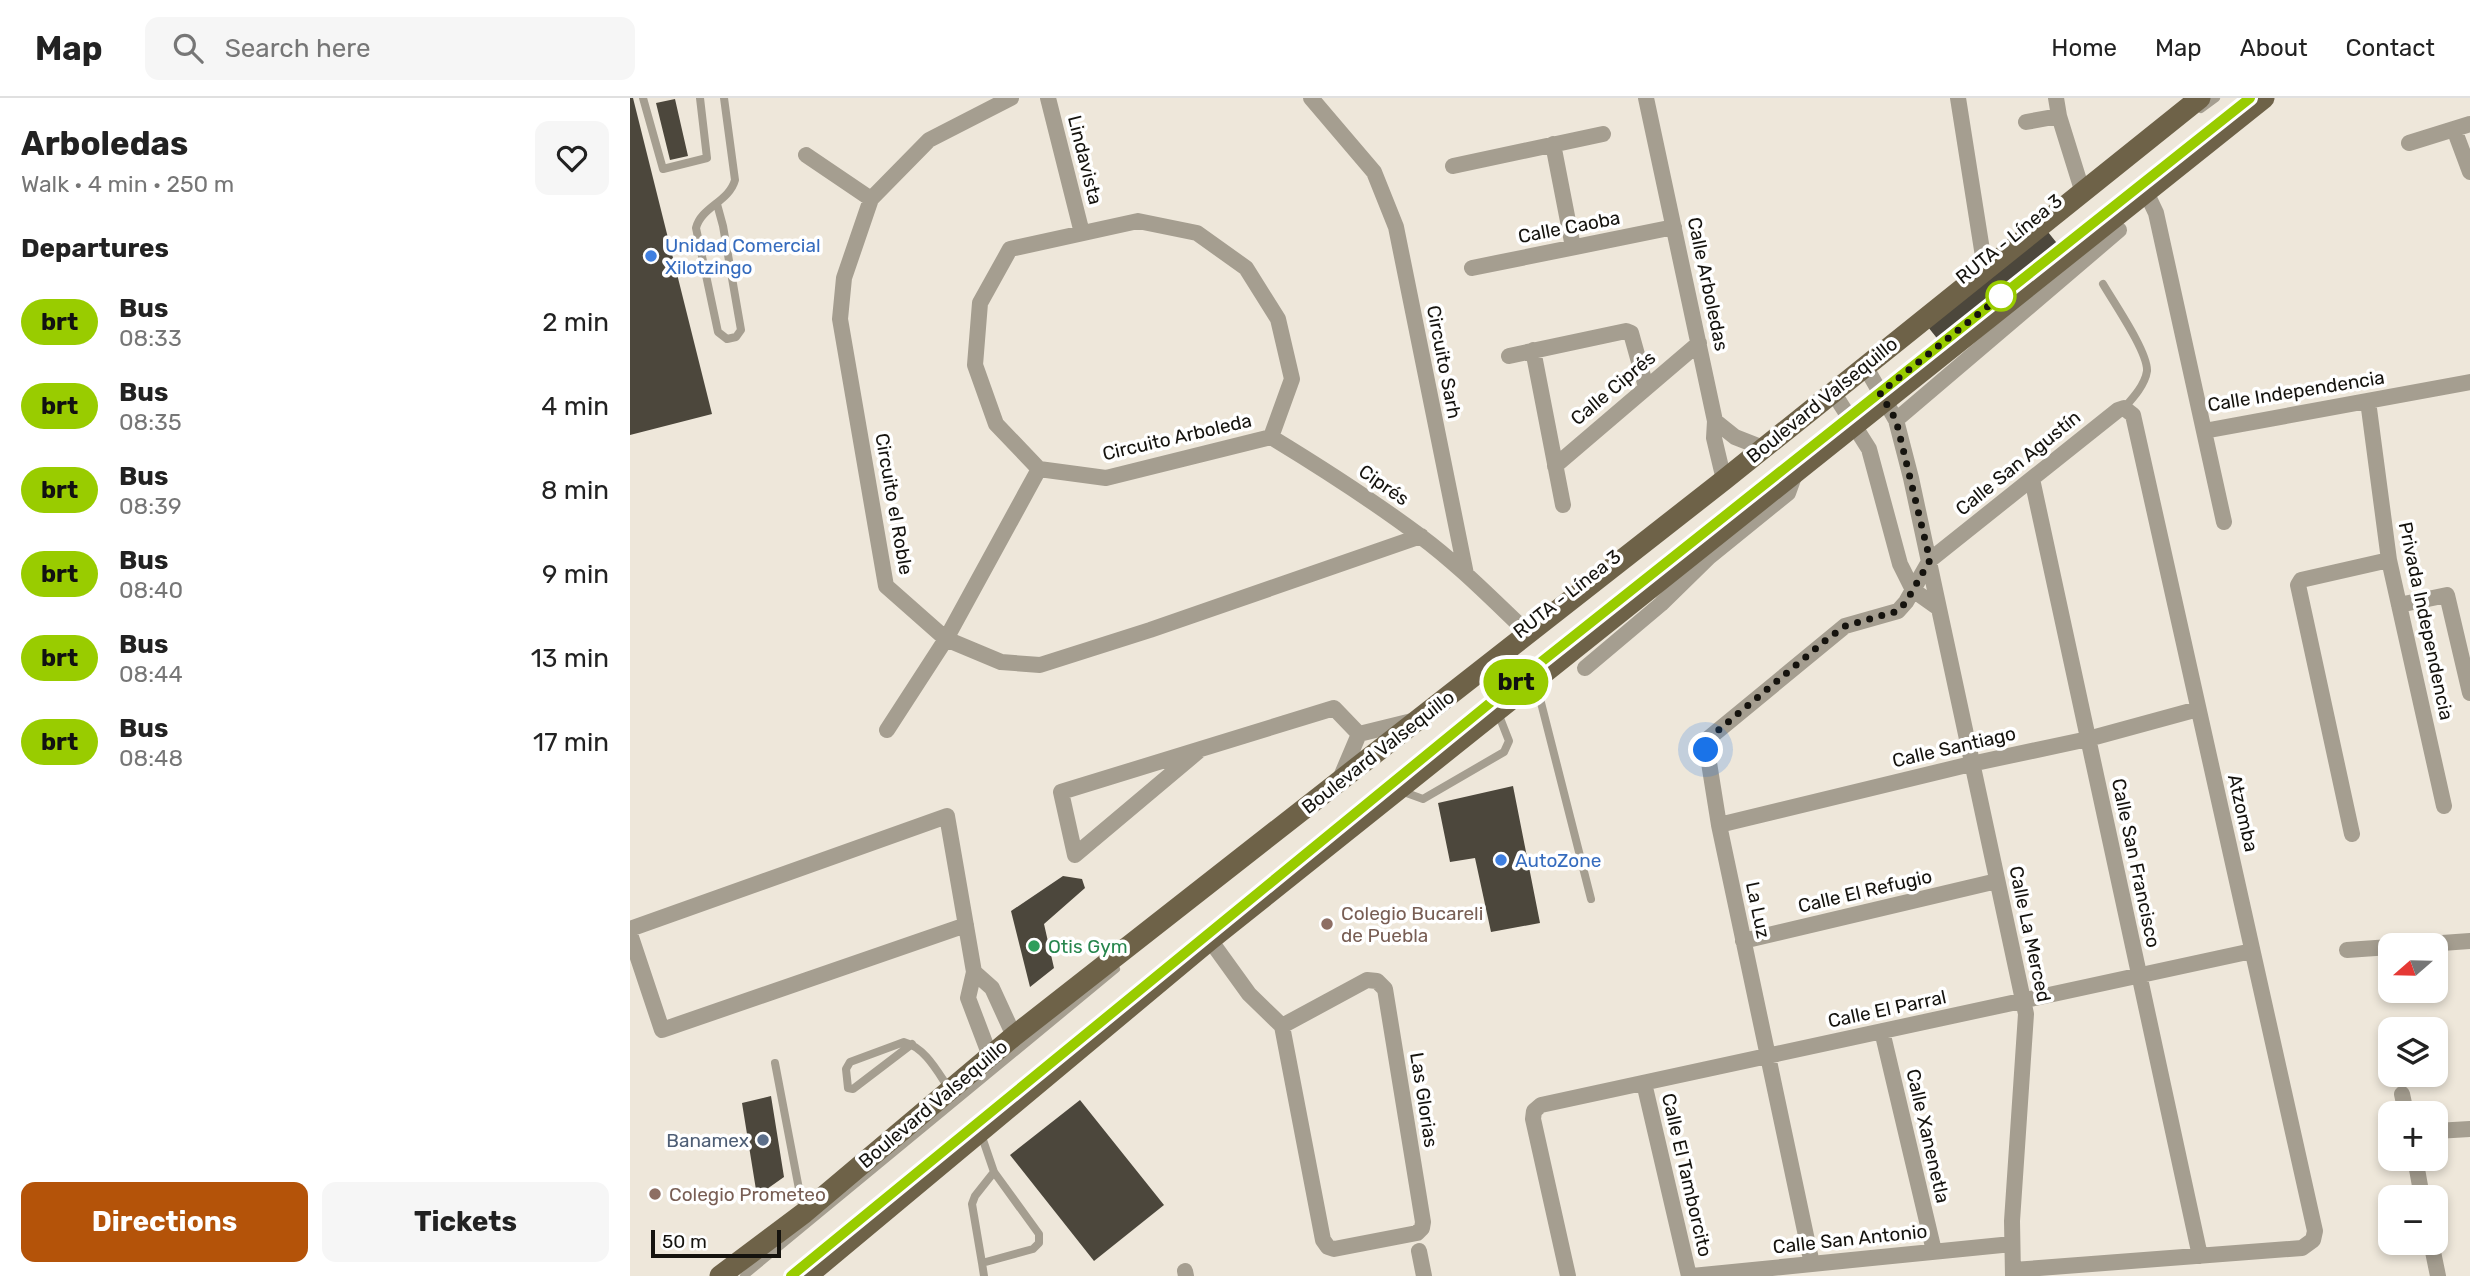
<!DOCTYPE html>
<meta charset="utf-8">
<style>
:root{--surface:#fff;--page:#f6f6f6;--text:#222;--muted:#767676;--line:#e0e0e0;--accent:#b45309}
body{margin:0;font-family:Rubik,sans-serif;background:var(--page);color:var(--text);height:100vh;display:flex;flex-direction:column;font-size:26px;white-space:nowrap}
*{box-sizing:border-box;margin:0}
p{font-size:23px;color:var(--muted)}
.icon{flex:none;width:38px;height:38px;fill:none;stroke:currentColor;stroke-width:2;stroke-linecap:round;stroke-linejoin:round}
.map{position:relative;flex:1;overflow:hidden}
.drawer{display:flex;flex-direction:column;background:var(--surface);width:630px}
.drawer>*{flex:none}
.badge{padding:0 14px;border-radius:23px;font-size:24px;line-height:46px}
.needle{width:46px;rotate:250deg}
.buttons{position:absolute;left:1748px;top:835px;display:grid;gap:14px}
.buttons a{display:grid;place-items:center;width:70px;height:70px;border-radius:14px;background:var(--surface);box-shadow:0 4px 10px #0003;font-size:35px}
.scale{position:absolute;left:21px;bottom:18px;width:130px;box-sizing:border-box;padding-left:7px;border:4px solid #15130e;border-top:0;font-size:19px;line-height:24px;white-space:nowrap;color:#15130e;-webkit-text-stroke:5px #fff;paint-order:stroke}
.you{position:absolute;width:35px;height:35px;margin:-18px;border:5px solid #fff;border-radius:50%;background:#1a73e8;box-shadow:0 0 0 10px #1a73e833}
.map>.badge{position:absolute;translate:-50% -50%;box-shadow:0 0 0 4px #fff}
h2{padding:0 21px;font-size:26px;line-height:63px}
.round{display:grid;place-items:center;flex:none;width:74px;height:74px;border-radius:14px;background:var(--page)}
.headline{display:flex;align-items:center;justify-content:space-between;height:119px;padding:0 21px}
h1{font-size:33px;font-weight:700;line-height:52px}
.action{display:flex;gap:14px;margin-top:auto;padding:14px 21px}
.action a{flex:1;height:80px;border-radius:14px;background:var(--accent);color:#fff;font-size:28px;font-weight:700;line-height:80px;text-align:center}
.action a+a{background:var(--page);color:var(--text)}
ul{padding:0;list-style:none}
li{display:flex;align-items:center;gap:21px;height:84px;padding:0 21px}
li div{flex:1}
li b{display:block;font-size:26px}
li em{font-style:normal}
li .badge{min-width:77px;font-weight:700;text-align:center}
header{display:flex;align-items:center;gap:42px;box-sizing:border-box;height:98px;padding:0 35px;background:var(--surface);border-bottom:2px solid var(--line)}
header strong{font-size:33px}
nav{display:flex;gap:38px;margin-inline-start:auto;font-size:24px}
.search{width:490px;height:63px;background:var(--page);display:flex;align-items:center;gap:18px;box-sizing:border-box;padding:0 24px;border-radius:14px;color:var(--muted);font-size:26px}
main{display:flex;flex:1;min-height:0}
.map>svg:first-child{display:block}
.building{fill:#4c473c}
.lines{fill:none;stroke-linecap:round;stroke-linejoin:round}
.lane{stroke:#a59e90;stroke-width:8}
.street{stroke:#a59e90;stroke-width:16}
.primary{stroke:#6e6248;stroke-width:21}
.line-casing{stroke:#fff;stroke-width:16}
.line{stroke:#9c0;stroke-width:10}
.walk{stroke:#15130e;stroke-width:7;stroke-dasharray:0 12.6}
.shop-dot{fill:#3f7fe0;stroke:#fff;stroke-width:2.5}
.stop-dot{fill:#fff;stroke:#9c0;stroke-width:3.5}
.education-dot{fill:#8d6e63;stroke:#fff;stroke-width:2.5}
.leisure-dot{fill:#2e9e5b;stroke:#fff;stroke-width:2.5}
.service-dot{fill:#5c6f8a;stroke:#fff;stroke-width:2.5}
.labels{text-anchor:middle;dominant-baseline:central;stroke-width:7;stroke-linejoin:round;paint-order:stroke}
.street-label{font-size:19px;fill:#15130e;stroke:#fff}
.shop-label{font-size:19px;fill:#366cbe;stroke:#fff;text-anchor:start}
.education-label{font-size:19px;fill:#785e54;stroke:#fff;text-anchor:start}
.leisure-label{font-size:19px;fill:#27864d;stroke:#fff;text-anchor:start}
.service-label{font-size:19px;fill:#4e5e75;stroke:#fff;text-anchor:end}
</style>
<header>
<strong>Map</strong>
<div class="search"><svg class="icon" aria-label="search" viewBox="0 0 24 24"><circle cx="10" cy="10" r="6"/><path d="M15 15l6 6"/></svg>Search here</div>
<nav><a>Home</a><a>Map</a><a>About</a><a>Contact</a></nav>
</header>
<main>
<section class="drawer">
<div class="headline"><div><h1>Arboledas</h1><p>Walk · 4 min · 250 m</p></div><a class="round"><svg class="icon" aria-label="heart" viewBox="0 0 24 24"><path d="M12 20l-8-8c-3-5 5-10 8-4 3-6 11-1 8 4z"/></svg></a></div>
<h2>Departures</h2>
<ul>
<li><span class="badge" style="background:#9c0;color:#111">brt</span><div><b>Bus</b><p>08:33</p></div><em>2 min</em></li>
<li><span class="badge" style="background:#9c0;color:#111">brt</span><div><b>Bus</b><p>08:35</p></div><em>4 min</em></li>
<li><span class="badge" style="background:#9c0;color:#111">brt</span><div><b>Bus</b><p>08:39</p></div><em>8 min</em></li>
<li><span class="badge" style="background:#9c0;color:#111">brt</span><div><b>Bus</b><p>08:40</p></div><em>9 min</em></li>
<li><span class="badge" style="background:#9c0;color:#111">brt</span><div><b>Bus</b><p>08:44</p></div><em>13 min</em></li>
<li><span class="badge" style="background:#9c0;color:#111">brt</span><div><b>Bus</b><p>08:48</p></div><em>17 min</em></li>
</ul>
<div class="action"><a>Directions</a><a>Tickets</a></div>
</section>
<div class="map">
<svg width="1840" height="1178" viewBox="0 0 1840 1178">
<rect width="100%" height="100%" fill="#eee7da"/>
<!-- building -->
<path class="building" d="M0,0H3L82,316L0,337Z
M45,1L58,58L40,62L26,5Z
M1418,134L1430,149L1310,244L1298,229Z
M883,688L910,825L861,834L845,760L820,764L808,705Z
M433,778L452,781L455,790L414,826L424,870L400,889L381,813Z
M141,998L154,1079L127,1098L112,1005Z
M450,1002L534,1107L464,1163L380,1057Z"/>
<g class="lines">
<!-- lane -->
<path class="lane" d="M13,0L33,71L77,60L70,0
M1571,11L1586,0
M87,106L93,128L111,232L106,239L97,241L88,234L66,130C71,109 99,104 105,82L94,0
M1473,186C1484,205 1518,254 1517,273C1515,287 1503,300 1494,310
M906,585L961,801
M829,630L996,496
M771,693L793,701L874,654L879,643L868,615
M282,946L223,991L218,990L216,971L220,964L274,944C296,950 308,975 320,992
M145,965L173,1112
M351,1036L364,1074L409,1136V1145L403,1151L352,1165L354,1178
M352,1165L342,1106L345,1098L364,1074
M114,1178L486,871
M161,1178L177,1164"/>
<!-- street -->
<path class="street" d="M381,0L299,42L241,101L214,180L210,221L256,488L316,541L371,564L410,567L520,532L791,438
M418,0L452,135
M681,0L744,74L766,129L836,476
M1016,0L1085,323L1084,340L1094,382
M1328,0L1355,171
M1426,0L1429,18L1452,92
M1396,24L1429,18
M1824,31L1840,74
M1779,45L1840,26
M923,46L943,149
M176,57L241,101
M823,68L973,36
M1516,94L1526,115L1594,424
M508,123L567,135L616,170L648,221L662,281L641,339L476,380L409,371L366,326L345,267L350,205L380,151Z
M842,170L1044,129
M903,252L933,407
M879,258L996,233L1001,235L1016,289
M1235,268L1266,322L1281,380L1396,916L1382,1123L1383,1178
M1203,294L1239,351L1270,466L1283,492L1307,509
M1738,303L1759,462L1814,708
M1266,322L1489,132
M1085,323L1105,339L1133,350
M1574,333L1840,284
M641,339C692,370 742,402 790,438C829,467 863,502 899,536
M925,368L1069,245
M1402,381L1570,1158
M1769,507L1817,497L1840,595
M955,570L1031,506L1079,459L1158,395L1166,373
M257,632L316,541L409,371
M571,651L445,757L431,694L704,610L729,636
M710,681L729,636L782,623
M1089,727L1341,666L1458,641L1568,611
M1722,736L1668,487L1671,482L1759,462
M0,831L317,718L344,874L338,900L360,958
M0,836L32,932L336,827
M580,842L619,896L652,928L693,1142L698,1149L704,1151L787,1135L792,1130L793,1124L755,891L747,883L737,882L652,928
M1113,843L1367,783
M1784,847L1840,843
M1717,852L1760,849
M344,874L362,890L384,938
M1252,933L1304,1153
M1014,985L1059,1178
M1772,996L1776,1015
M1806,1033L1840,1031
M1785,1060L1792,1099
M1801,1144L1808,1178
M789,1153L794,1178
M1182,1166L1089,727L1076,646L1079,640L1215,528L1268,513L1276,504L1300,462L1488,312L1494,310L1503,317L1685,1133L1683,1142L1672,1150L1383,1172
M555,1173L556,1178
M938,1178L903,1021L904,1013L911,1007L1622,853
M1062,1178L1382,1146"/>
<!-- primary -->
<path class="primary" d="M90,1178L174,1115L384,938L1094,382L1570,0
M177,1178L580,842L1634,0"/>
</g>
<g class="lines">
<defs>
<path id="line" d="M161,1178L866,600L1620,0"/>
</defs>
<!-- line casing -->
<use href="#line" class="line-casing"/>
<!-- line -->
<use href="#line" class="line"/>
<!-- walk -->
<path class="walk" d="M1076,652L1079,640L1196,542L1215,528L1268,513L1276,504L1300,462L1266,322L1250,295L1377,193L1371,198"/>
</g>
<!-- markers -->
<g class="shop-dot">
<circle cx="21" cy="158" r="7"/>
<circle cx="871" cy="762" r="7"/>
</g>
<circle class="stop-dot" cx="1371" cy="198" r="14"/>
<g class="education-dot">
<circle cx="697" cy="826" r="7"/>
<circle cx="25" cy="1096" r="7"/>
</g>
<circle class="leisure-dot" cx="404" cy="848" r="7"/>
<circle class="service-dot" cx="133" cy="1042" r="7"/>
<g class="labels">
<!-- street labels -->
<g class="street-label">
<text transform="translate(455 62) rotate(76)">Lindavista</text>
<text transform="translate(939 129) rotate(-11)">Calle Caoba</text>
<text transform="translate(1379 141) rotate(-39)">RUTA - Línea 3</text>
<text transform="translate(1078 186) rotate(78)">Calle Arboledas</text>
<text transform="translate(814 264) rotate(79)">Circuito Sarh</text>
<text transform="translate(983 290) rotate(-40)">Calle Ciprés</text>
<text transform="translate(1666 293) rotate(-9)">Calle Independencia</text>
<text transform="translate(1192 302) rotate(-39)">Boulevard Valsequillo</text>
<text transform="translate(547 339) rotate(-13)">Circuito Arboleda</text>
<text transform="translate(1388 365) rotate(-39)">Calle San Agustín</text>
<text transform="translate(754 387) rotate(35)">Ciprés</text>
<text transform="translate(264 406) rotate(80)">Circuito el Roble</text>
<text transform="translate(937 496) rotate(-38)">RUTA - Línea 3</text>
<text transform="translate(1796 523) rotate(78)">Privada Independencia</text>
<text transform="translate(1324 649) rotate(-13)">Calle Santiago</text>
<text transform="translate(748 654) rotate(-38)">Boulevard Valsequillo</text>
<text transform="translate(1613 715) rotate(77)">Atzomba</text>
<text transform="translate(1506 765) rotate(78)">Calle San Francisco</text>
<text transform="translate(1235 793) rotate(-13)">Calle El Refugio</text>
<text transform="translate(1128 812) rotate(78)">La Luz</text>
<text transform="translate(1400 836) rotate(78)">Calle La Merced</text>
<text transform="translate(1257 911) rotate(-12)">Calle El Parral</text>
<text transform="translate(794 1002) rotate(81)">Las Glorias</text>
<text transform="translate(303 1006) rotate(-40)">Boulevard Valsequillo</text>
<text transform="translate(1298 1038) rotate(77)">Calle Xanenetla</text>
<text transform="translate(1057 1077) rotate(77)">Calle El Tamborcito</text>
<text transform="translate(1220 1141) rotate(-6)">Calle San Antonio</text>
</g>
<!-- shop labels -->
<g class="shop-label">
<text x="35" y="147">Unidad Comercial<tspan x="35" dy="22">Xilotzingo</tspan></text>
<text x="885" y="762">AutoZone</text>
</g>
<!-- education labels -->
<g class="education-label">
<text x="711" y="815">Colegio Bucareli<tspan x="711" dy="22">de Puebla</tspan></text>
<text x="39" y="1096">Colegio Prometeo</text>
</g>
<!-- leisure labels -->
<g class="leisure-label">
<text x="418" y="848">Otis Gym</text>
</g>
<!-- service labels -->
<g class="service-label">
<text x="119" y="1042">Banamex</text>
</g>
</g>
</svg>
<div class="buttons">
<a><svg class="needle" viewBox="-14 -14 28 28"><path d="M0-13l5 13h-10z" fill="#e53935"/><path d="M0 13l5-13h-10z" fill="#767676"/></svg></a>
<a><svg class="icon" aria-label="layers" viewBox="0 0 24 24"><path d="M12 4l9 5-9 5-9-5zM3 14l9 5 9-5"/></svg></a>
<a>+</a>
<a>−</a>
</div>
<div class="scale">50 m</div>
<div class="you" style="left:1076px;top:652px"></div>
<b class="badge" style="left:886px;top:584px;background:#9c0;color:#111">brt</b>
</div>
</main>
